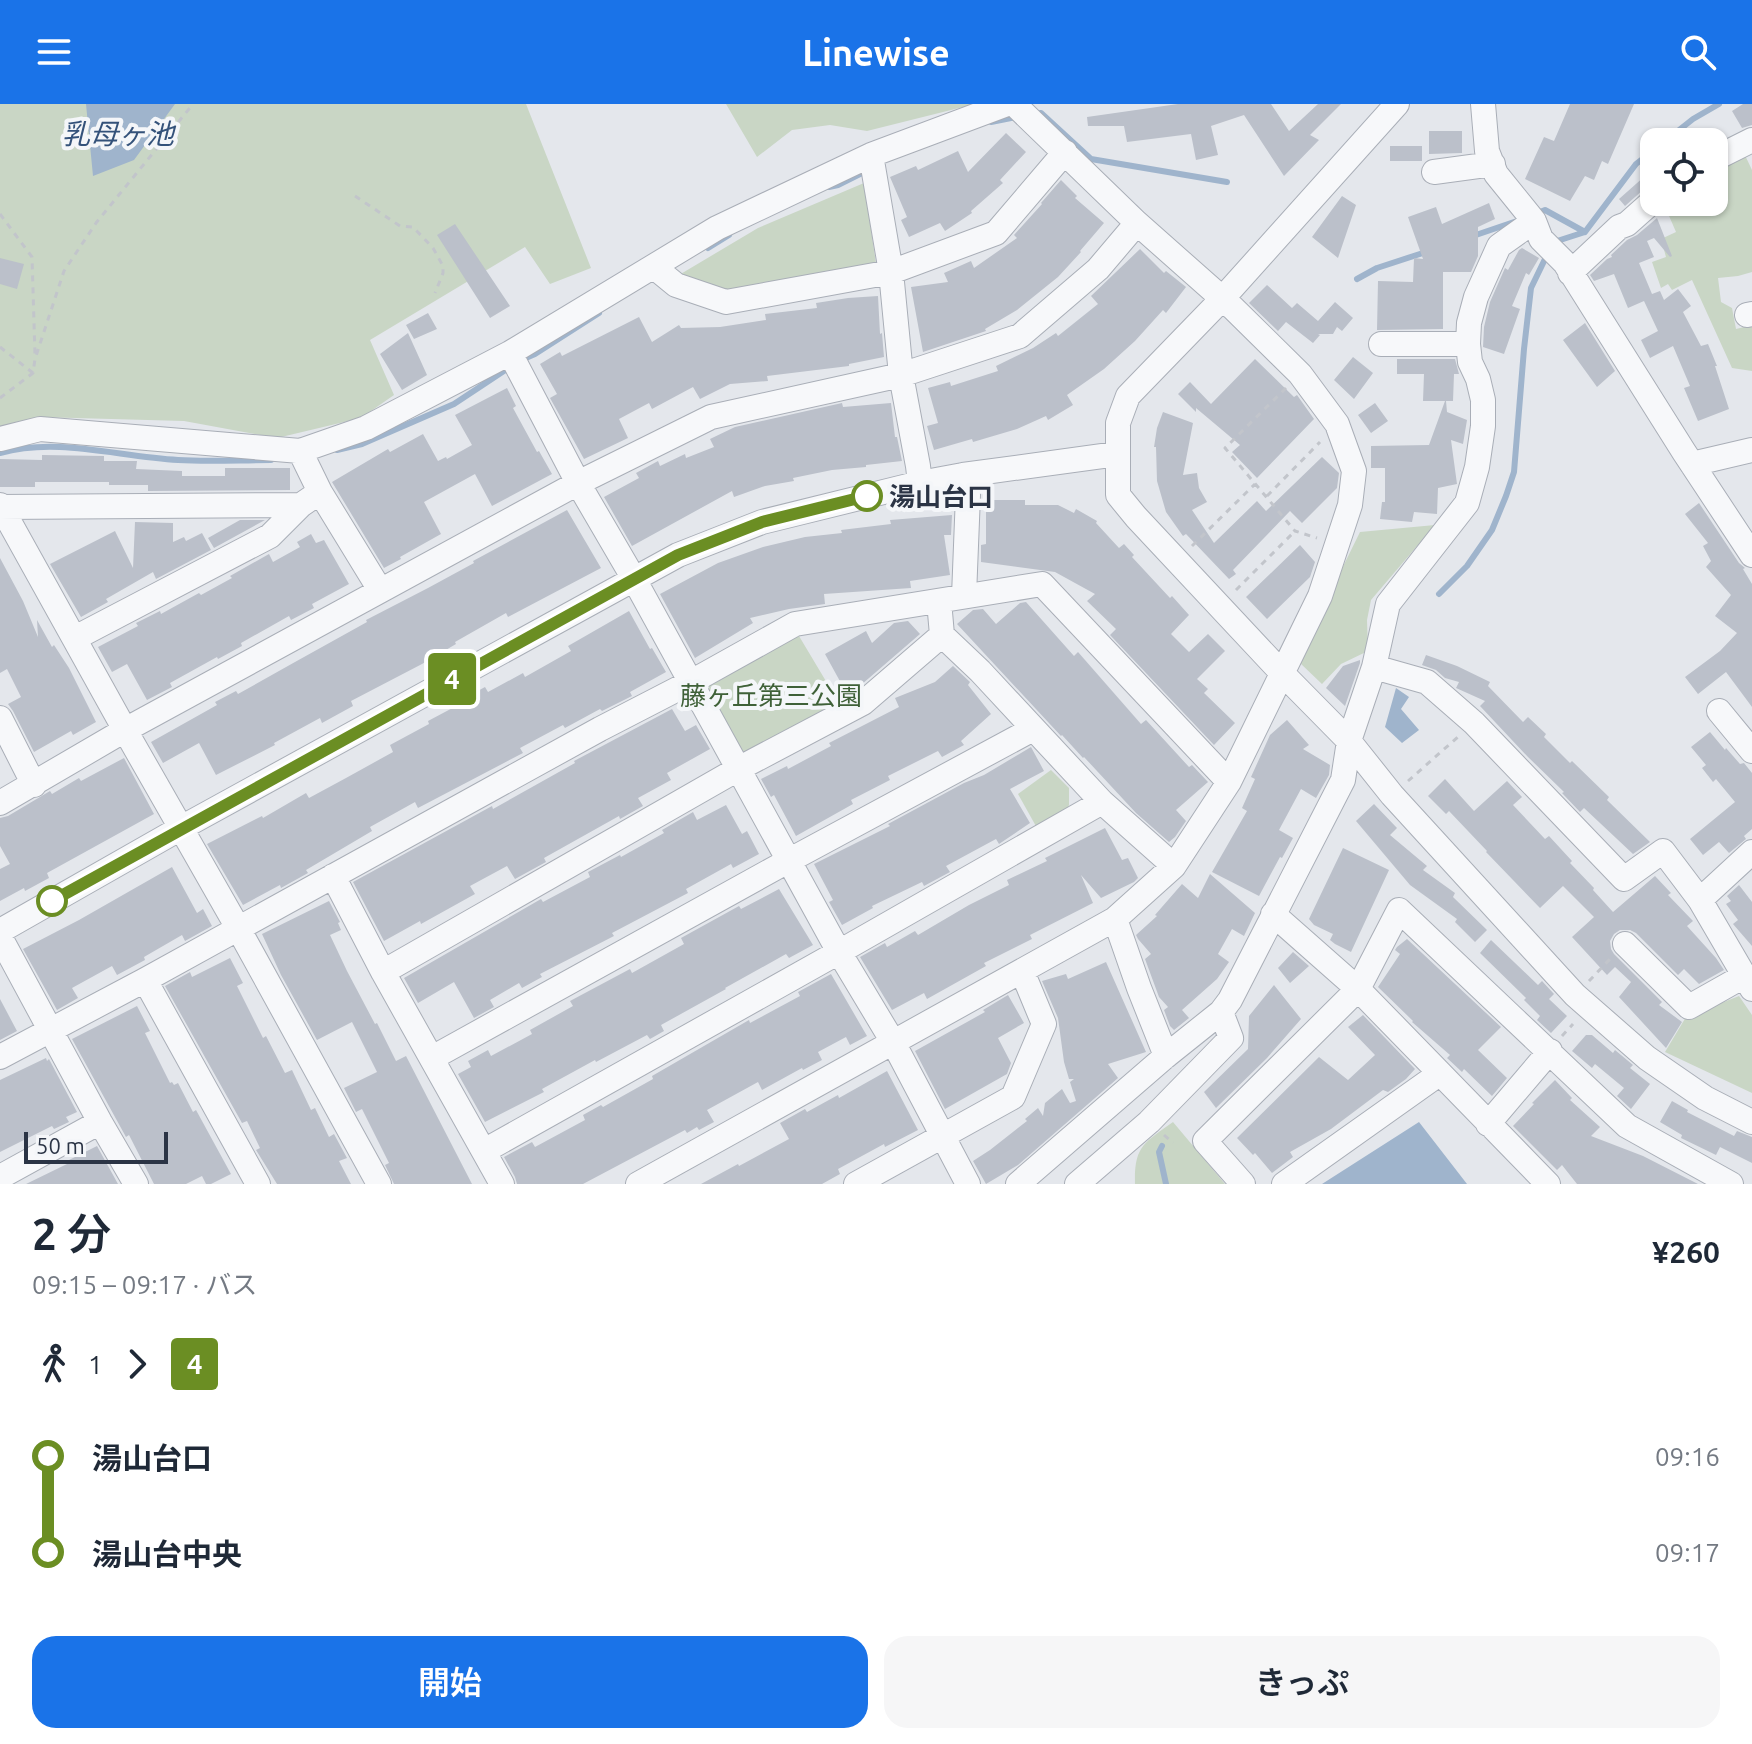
<!DOCTYPE html>
<html lang="ja">
<meta charset="utf-8">
<style>
:root{--surface:#fff;--page:#f6f6f7;--text:#1f2937;--muted:#747a83;--accent:#1a73e8}
body{margin:0;font-family:Ubuntu,"Noto Sans JP",sans-serif;background:var(--page);color:var(--text);height:100vh;display:flex;flex-direction:column;font-size:30px;white-space:nowrap}
*{box-sizing:border-box;margin:0}
p{font-size:26px;color:var(--muted)}
.icon{flex:none;width:44px;height:44px;fill:none;stroke:currentColor;stroke-width:2;stroke-linecap:round;stroke-linejoin:round}
.map{position:relative;height:1080px;overflow:hidden}
.side{display:flex;flex-direction:column;background:var(--surface);flex:1}
.side>*{flex:none}
.badge{padding:0 16px;border-radius:6px;font-size:28px;line-height:52px}
.tools{position:absolute;left:1640px;top:24px;display:grid;gap:16px}
.tools a{display:grid;place-items:center;width:88px;height:88px;border-radius:16px;background:var(--surface);box-shadow:0 2px 6px #0004;font-size:40px}
.scale{position:absolute;left:24px;bottom:20px;width:144px;box-sizing:border-box;padding-left:8px;border:4px solid #2b3445;border-top:0;font-size:22px;line-height:28px;white-space:nowrap;color:#2b3445;-webkit-text-stroke:6px #f4f6f9;paint-order:stroke}
.map>.badge{position:absolute;translate:-50% -50%;box-shadow:0 0 0 4px #fff}
.legs{display:flex;align-items:center;gap:12px;height:88px;padding:0 32px;font-size:26px}
.legs p{margin-inline-start:auto}
.headline{display:flex;align-items:center;justify-content:space-between;height:136px;padding:0 32px}
h1{font-size:44px;font-weight:600;line-height:60px}
.button{display:flex;gap:16px;margin-top:auto;padding:16px 32px}
.button a{flex:1;height:92px;border-radius:24px;background:var(--accent);color:#fff;font-size:32px;font-weight:600;line-height:92px;text-align:center}
.button a+a{background:var(--page);color:var(--text)}
ul{padding:0 32px;list-style:none}
li{display:flex;align-items:center;gap:28px;height:96px;font-size:30px}
li i{display:grid;place-items:center;width:12px;height:100%;margin:0 10px;background:currentColor}
li i::after{content:'';width:20px;height:20px;margin:-10px;border:6px solid;border-radius:50%;background:var(--surface)}
li p{margin-inline-start:auto}
li:first-child i{background:linear-gradient(#0000 50%,currentColor 0)}
li:last-child i{background:linear-gradient(currentColor 50%,#0000 0)}
header{display:flex;justify-content:space-between;align-items:center;height:104px;padding:0 32px;background:var(--accent);color:#fff;font-size:36px;font-weight:600}
.map>svg:first-child{display:block}
.green{fill:#c9d6c5}
.water{fill:#9fb4cc}
.lines{fill:none;stroke-linecap:round;stroke-linejoin:round}
.stream{stroke:#9fb4cc;stroke-width:6}
.building{fill:#bbc0ca}
.minor-casing{stroke:#a9aeb7;stroke-width:26}
.path{stroke:#c2c5cb;stroke-width:3;stroke-dasharray:6 6;stroke-linecap:butt}
.minor{stroke:#f7f8fa;stroke-width:24}
.line-1-casing{stroke:#fff;stroke-width:18}
.line-1{stroke:#6b8e23;stroke-width:12}
.stop-1-dot{fill:#fff;stroke:#6b8e23;stroke-width:4}
.labels{text-anchor:middle;dominant-baseline:central;stroke-width:8;stroke-linejoin:round;paint-order:stroke}
.stop-label{font-size:26px;font-weight:bold;fill:#2b3445;stroke:#f4f6f9;text-anchor:start}
.park-label{font-size:26px;fill:#3f6138;stroke:#f4f6f9}
.water-label{font-size:28px;font-style:italic;fill:#34527a;stroke:#f4f6f9}
</style>
<header><svg class="icon" aria-label="menu" viewBox="0 0 24 24"><path d="M4 6h16M4 12h16M4 18h16"/></svg>Linewise<svg class="icon" aria-label="search" viewBox="0 0 24 24"><circle cx="10" cy="10" r="6"/><path d="M15 15l6 6"/></svg></header>
<div class="map">
<svg width="1752" height="1080" viewBox="0 0 1752 1080">
<rect width="100%" height="100%" fill="#e4e7ec"/>
<!-- green -->
<path class="green" d="M0,0H526L591,164L550,180L525,143L370,236L394,291L361,314L277,334L184,317L38,313L0,328Z
M726,0H975L867,27L830,21L792,26L757,53Z
M1742,45L1752,66V168L1738,172L1718,174L1721,198L1732,204L1736,225L1752,221V267L1732,264L1692,176L1672,186L1668,180L1661,184L1652,158L1666,153L1661,135L1676,128L1663,98H1714V59Z
M864,79L876,159L727,188L679,171L758,124Z
M1435,421L1371,496L1367,516L1368,547L1341,560L1322,580L1300,559L1327,495L1360,428Z
M796,527L842,604L742,655L701,581Z
M1051,666L1069,684V701L1065,710L1037,724L1018,690Z
M1739,892L1752,911V989L1665,948L1686,913Z
M1173,1018L1225,1080H1135C1134,1042 1144,1039 1173,1018Z"/>
<!-- water -->
<path class="water" d="M86,0H175L134,56L93,72Z
M1396,584L1409,593L1401,605L1419,626L1402,639L1385,623Z
M1419,1018L1467,1080H1322Z"/>
<g class="lines">
<!-- stream -->
<path class="stream" d="M1035,10L1041,9L1091,55L1227,78
M991,18L1016,13
M1664,38L1693,15L1719,0
M829,83L838,81L866,67
M1535,110L1545,106L1585,128
M1470,133L1517,117
M1554,138L1585,128L1636,60L1654,46
M708,144L729,131
M1357,175L1377,164L1426,148
M519,257L535,250L599,209
M337,346L362,340L454,300L510,263
M0,349C59,333 118,353 178,356C209,358 240,356 271,356
M1439,490L1467,462L1492,426L1506,392L1514,368L1524,245L1531,184L1547,151
M1162,1042L1159,1048L1166,1080"/>
</g>
<!-- building -->
<path class="building" d="M1178,0H1271L1289,27L1318,0H1341L1310,31L1319,36L1284,72L1244,11L1211,22L1218,51L1196,56L1191,30L1127,38L1124,22H1088L1087,13Z
M1570,0H1634L1608,60L1602,57L1594,76L1585,72L1570,97L1525,75L1544,33L1554,37Z
M1743,0H1752V21L1742,24L1732,7Z
M1429,27H1462V49L1429,50Z
M1006,29L1026,48L1000,76L1003,79L971,107L972,109L945,127L940,119L909,133L901,116L907,113L890,73L916,62L918,66L958,47L968,68Z
M1390,42H1422V57H1390Z
M1654,64V81L1644,85L1625,102L1619,95Z
M1061,76L1077,92L1075,94L1104,119L1080,147L1081,148L1058,173L1017,206L985,225L986,227L923,248L911,183L948,178L944,169L971,157L974,164L1017,134L1014,131L1042,100L1041,99Z
M1342,92L1356,101L1338,154L1312,133Z
M1489,99L1495,115L1478,123V152L1471,168H1443V225L1377,226L1378,177L1413,178L1414,154L1423,155L1408,113L1436,103L1442,120Z
M1657,114L1672,152L1670,153L1654,134L1647,137L1654,153L1639,159L1652,190L1660,187L1664,196L1678,185L1691,202L1683,208L1701,242L1708,240L1717,262H1715L1729,305L1698,317L1684,284L1690,282L1673,242L1650,254L1641,236L1658,227L1644,197L1628,204L1614,170L1594,177L1590,171L1607,155L1612,153L1611,151L1627,136L1637,131Z
M455,120L510,202L490,214L437,131Z
M1522,144L1539,154L1529,171L1526,169L1512,202L1520,205L1504,250L1483,243L1484,223L1490,198L1505,164L1508,166L1519,146Z
M1140,145L1164,169L1166,167L1186,183L1166,209L1163,206L1135,237L1104,265L1067,291L1073,301L1048,316L1046,312L1017,325L973,338L972,335L934,346L927,322L938,319L928,284L950,278L951,282L998,267L996,262L1033,244L1056,229L1058,232L1098,200L1091,192Z
M0,154L24,160L17,185L0,180Z
M1267,181L1292,204L1297,199L1318,217L1335,198L1353,214L1342,227L1337,223L1333,230H1318L1320,231L1313,239L1286,218L1278,227L1249,199Z
M878,192L880,230L882,229L884,253L849,260V262L767,272L768,277L730,280L700,295L693,283L652,305L649,299L619,315L628,334L584,355L550,294L557,290L540,260L560,248L562,252L639,213L652,238L679,221L681,224L720,223L766,216L765,210L817,204L816,199L848,194Z
M428,209L437,225L414,235L406,221Z
M1585,219L1615,267L1597,283L1563,236Z
M408,229L427,271L402,286L380,250Z
M1353,253L1373,269L1354,295L1334,276Z
M1255,255L1294,293L1297,291L1314,315L1257,374L1232,348L1240,341L1196,304V308L1178,290L1190,278L1211,300Z
M1397,255H1455L1459,270H1454L1453,297H1446L1447,308L1467,316L1463,340L1451,336L1457,380L1438,384L1437,410L1414,408L1412,418L1380,415L1382,398H1385V364H1371V342L1429,341L1445,297H1423L1424,270H1397Z
M507,284L516,302L513,304L537,348L539,347L552,370L492,402L475,370L424,398L441,430L400,453L401,455L384,464L332,378L388,345L390,348L423,330L438,357L446,353L447,355L472,341L455,311Z
M842,299L843,303L891,299L895,333H897L902,357L866,361V363L832,366L793,374L794,377L765,382L734,393L732,387L632,442L604,393L639,374L636,369L658,357L660,362L685,350L686,354L714,343L710,335L735,323Z
M1375,299L1388,317L1371,329L1358,311Z
M1163,308L1193,319L1183,371L1197,369L1199,384L1207,398L1192,406L1214,439L1257,397L1266,407L1322,353L1339,369L1337,384L1302,419L1290,407L1233,466L1236,470L1229,475L1186,430L1183,432L1166,408L1157,377L1156,343H1154L1157,324Z
M42,351L104,352V357H137L136,365L182,367V372H225V364H290V386L148,387V381H109V378H35V383H0V355L42,356Z
M986,396H1025V401H1058L1074,409L1076,405L1097,417L1096,419L1119,444L1124,440L1134,451L1132,453L1170,494L1172,492L1189,511L1171,530L1189,548L1208,530L1225,547L1197,575L1208,585L1204,589L1235,619L1214,641L1110,531L1116,525L1087,497L1095,490L1055,468L981,458V441L986,440Z
M1699,399L1739,459L1745,464L1743,465L1752,480V603L1726,568L1698,590L1685,573L1720,547L1737,529L1715,512L1731,491L1706,463L1711,457L1703,442L1708,439L1685,410Z
M567,406L601,464L508,513L506,509L455,538L456,540L422,560L351,597L353,602L322,619L320,614L274,639L275,641L216,671L199,639L163,659L151,638L217,601L215,598L236,587L238,590L295,558L367,518L366,516L428,484L474,459L473,457Z
M952,411L951,431H944L950,471L910,477L911,484L824,490L825,500L789,505L750,514L753,519L695,554L660,490L718,459L763,443L805,433L842,429L841,426L891,420L890,416Z
M240,416H265L214,444L208,434Z
M135,418L173,419V438L184,433L186,437L202,429L211,446L156,475L153,468L106,495L108,498L81,513L50,460L115,427L133,464Z
M311,430L316,439L324,436L349,480L312,500L314,504L291,516L289,512L241,539L242,542L218,555L217,553L170,579L172,583L147,596L127,560L112,568L98,543L138,522L136,519L160,507L161,510L199,489L201,491L232,474L230,472L269,450L273,458L300,443L297,438Z
M1300,441L1315,458L1310,473L1267,515L1246,493Z
M0,454L23,497L38,533L37,516L52,543L54,541L69,564L96,618L73,631L71,627L34,648L13,607L8,600L21,593L7,565L0,569Z
M1026,498L1074,552L1078,548L1141,620L1146,616L1189,663L1192,661L1208,678L1176,706L1186,717L1175,733L1169,738L1136,709L1084,653L1083,654L1062,631L1061,632L957,520L973,506L983,505L996,520L1020,499Z
M629,507L650,545L652,544L666,568L630,588L632,592L602,607L600,605L565,624L563,621L520,644L523,649L418,704L415,698L370,723L372,727L306,766L308,769L281,784L280,781L243,801L207,740L262,712L263,714L306,689L309,694L346,674L393,648L390,641L429,620L428,617L460,600L459,597L485,583L488,588L523,569L525,573L571,547L568,542Z
M908,517L920,530L854,587L847,590L825,550L866,527L872,539L894,519Z
M1426,551L1457,562L1490,578L1488,582L1523,618L1528,613L1546,630L1544,633L1570,659L1572,657L1609,693L1607,696L1650,738L1633,750L1584,704L1580,708L1562,689L1564,688L1528,653L1480,602L1485,597L1456,584L1459,578L1445,574L1436,566L1422,561Z
M1360,556V559L1345,602L1326,584L1343,562Z
M953,562L970,578L968,581L991,610L961,637L964,641L942,653L938,647L888,672L890,676L851,696L853,700L796,732L774,691L771,693L761,675L787,662L788,665L831,642L829,639L899,603L895,594L935,578Z
M672,605L685,627L696,621L710,645L667,669L671,676L638,694L643,702L620,715L619,712L544,754L546,758L515,775L507,762L470,782L475,790L421,820L420,817L384,837L353,778L492,702L493,705L575,659L574,657Z
M1287,616L1309,641L1303,645L1330,661L1329,671L1316,694L1301,685L1279,726L1293,734L1282,754L1280,753L1259,792L1212,768L1247,707L1242,704L1255,675L1251,673L1270,631Z
M1710,628L1725,646L1726,644L1740,660L1744,659L1752,669V725L1744,732L1746,735L1729,749L1719,738L1703,751L1690,735L1735,698L1716,675L1713,678L1702,664L1706,661L1691,643Z
M1031,643L1044,667L1010,685L1030,719L999,740L996,735L946,762L950,768L924,782L922,778L872,802L873,804L842,821L829,798L833,796L814,760L890,722L888,720L964,679L984,671Z
M124,654L154,710L47,769L49,774L25,787L24,784L0,797V765L10,760L0,742V714L8,712L50,687L52,690L79,674L81,677Z
M1445,675L1474,707L1507,677L1522,693L1513,701L1545,735L1549,732L1572,757L1570,759L1594,784L1593,786L1613,808L1655,772L1671,789L1668,791L1693,817L1687,822L1716,854L1724,866L1699,880L1684,865L1678,871L1636,829L1630,826H1620L1614,830L1610,837L1611,845L1614,850L1662,898L1659,901L1682,918L1666,944L1619,893L1631,878L1615,863L1607,871L1572,833L1594,813L1563,782L1540,804L1486,748L1487,747L1449,707L1446,710L1428,692Z
M1374,700L1397,724L1390,731L1427,762L1423,766L1455,789L1453,793L1487,826L1475,838L1455,818L1457,815L1410,781L1356,717Z
M726,701L742,730L747,727L759,750L733,764L731,760L686,785L688,789L612,829L614,832L540,870L542,873L522,884L519,879L490,896L494,903L474,914L454,878L418,899L404,874L541,795L543,798L590,773L588,768L620,751L621,753L664,729L662,726L693,708L697,716Z
M1105,724L1122,756L1128,754L1138,774L1134,778L1101,794L1081,771L1093,799L1030,831L1032,835L984,859L986,862L927,895L924,889L892,906L860,853L885,839L887,843L915,827L918,831L969,801L1009,781L1007,776L1047,757L1045,754Z
M1343,744L1389,766L1351,848L1335,840L1330,836L1333,830L1314,821L1309,815Z
M172,763L197,809L203,805L212,822L185,837L182,831L144,853L145,856L117,871L112,862L72,884L78,894L57,906L23,845L79,816Z
M1210,770L1255,809L1244,832L1232,825L1218,850L1229,858L1217,875L1182,906L1189,914L1174,926L1170,922L1164,906L1168,903L1159,893L1145,855L1151,850L1138,835L1136,831L1157,812L1155,811L1182,780L1198,794Z
M1739,781L1752,798V842L1733,820L1738,816L1726,800L1731,797L1727,792Z
M779,785L813,841L789,854L786,850L725,884L726,885L661,921L664,927L650,935L647,931L596,958L595,956L542,985L544,988L485,1018L458,970L471,963L468,957L488,946L491,952L532,930L530,926L573,902L570,897L630,865L632,869L684,840L681,834L739,802L741,805Z
M329,797L340,818L338,819L341,826L330,831L347,867L375,920L377,919L396,957L406,952L472,1080H394L385,1061L389,1059L362,1005L356,1008L344,984L377,968L352,918L317,936L281,871L262,830Z
M1407,835L1501,923L1478,946L1507,974L1492,992L1464,965L1462,968L1447,954L1450,951L1412,918L1413,917L1378,883L1400,850L1395,846L1397,843Z
M1491,836L1538,881L1542,877L1554,890L1549,895L1567,912L1551,929L1537,916L1540,912L1524,896L1526,894L1480,849Z
M1293,848L1309,862L1290,879L1278,864Z
M230,854L243,879L237,882L263,934L266,932L285,969L292,966L311,1006L315,1004L329,1033L334,1030L347,1054L339,1057L351,1080H277L256,1046L260,1044L247,1017L242,1019L165,882L190,868L192,873Z
M1106,858L1146,948L1108,960L1118,974L1018,1061L986,1080L973,1057L990,1046L1027,1017L1025,1015L1038,1004L1043,1012L1045,999L1062,985L1070,999L1076,997L1070,978L1074,975H1069L1064,958L1058,914L1042,877L1066,870L1068,875Z
M831,870L867,932L850,941L846,933L818,948L822,956L803,966L802,964L762,986L758,978L707,1006L714,1018L699,1026L697,1023L687,1029L685,1026L583,1080H517L515,1073L504,1053L532,1038L535,1043L585,1016L583,1011L601,1001L603,1003L653,975L652,972L749,916L750,919L800,892L798,888Z
M1274,881L1301,915L1267,954L1216,1004L1204,988L1248,945L1249,912Z
M1008,891L1024,919L998,934L1011,959L1007,970L945,1005L915,947L985,908L983,906Z
M0,895L17,927L0,936Z
M137,902L150,927L145,929L170,979L172,978L174,981L178,979L193,1008L196,1006L231,1070L211,1080H206L202,1072L186,1080H154L129,1031L126,1033L72,935Z
M1363,911L1415,965L1406,975L1388,988L1383,986L1331,1025L1290,1048L1293,1053L1272,1069L1255,1049L1253,1051L1237,1034L1319,953L1348,976L1375,951L1348,923Z
M1586,931H1592L1613,949L1615,946L1633,961L1630,964L1650,980L1631,1005L1617,992L1624,984L1595,960L1592,964L1572,947Z
M46,954L47,957L49,955L77,1008L66,1013L69,1018L54,1025L52,1022L0,1048V976Z
M887,967L918,1026L885,1043L884,1040L838,1065L840,1070L822,1080H701L738,1060L739,1062L789,1035L780,1019L805,1005L807,1008L838,991L839,994Z
M1555,976L1572,994L1570,996L1600,1023L1591,1032L1643,1052L1698,1080H1577L1562,1061L1557,1066L1513,1022L1534,1000L1532,999Z
M1672,997L1688,1006L1687,1008L1734,1032L1737,1027L1752,1033V1059L1720,1043L1716,1051L1681,1034L1682,1031L1660,1018Z
M97,1042L118,1080H26L67,1060L65,1058Z"/>
<g class="lines">
<defs>
<path id="minor" d="M1397,0L1222,195L1128,292L1118,319V391L1136,413L1282,569L1349,637L1392,691L1575,891L1647,954L1705,994L1752,1018
M1483,0L1487,47L1496,70L1534,117L1541,135L1565,159L1684,348L1752,451
M871,51L891,168L901,271L918,362L920,379
M1714,55L1752,36
M1434,68L1493,60
M654,163L676,181L726,198L891,168L996,129L1065,48
M1570,169L1619,123L1627,120L1654,96
M1747,211L1752,210
M1381,240H1468
M510,249L578,379L634,475L839,848L893,938L968,1080
M0,335L40,325L300,347L366,324L510,249L717,124L871,51L1007,0
M300,347L320,388L380,486
M1692,360L1752,346
M963,371L968,391L964,492
M0,401L125,626L238,824L379,1080
M0,403L301,401L320,388
M942,531L980,567L1102,698L1174,762
M75,534L270,432L301,401
M1374,563L1427,578L1474,619L1624,775L1663,747L1700,796L1752,885
M1719,607L1752,647
M0,614L34,681
M0,699L125,626L578,379L711,313L901,271L1020,232L1098,165L1137,119
M333,772L383,868L502,1080
M1700,796L1752,748
M1273,810L1358,885L1399,806L1627,1022L1731,1080
M1115,815L1139,884L1166,952
M0,827L181,724L678,451L762,418L920,379L963,371L1117,350
M0,833L100,1018L136,1080
M1625,840L1689,903L1744,872
M383,868L738,665L863,599L942,531L939,497
M145,876L258,1080
M0,953L145,876L600,625L691,578L795,520L1042,480L1229,678
M432,954L788,757L1033,625
M1488,1020L1550,947
M484,1047L839,848L1102,698
M0,1073L100,1018
M638,1080L1115,815L1174,762L1229,678L1320,492L1350,401L1354,367L1337,320L1300,270L1233,204L1137,119L1014,0
M856,1080L1013,993L1044,920L1022,867
M1018,1080L1166,952L1221,908L1230,896L1343,676L1349,637L1374,563L1388,500L1467,399L1477,363L1483,322V296L1478,275L1470,258L1468,240L1469,219L1476,193L1499,142L1534,117
M1077,1080L1149,1018L1231,934L1221,908
M1243,1080L1205,1037L1358,885L1548,1080
M1284,1080L1439,970"/>
</defs>
<!-- minor casing -->
<use href="#minor" class="minor-casing"/>
<!-- path -->
<path class="path" d="M355,92L400,122L413,123L433,144L443,162V169L435,189
M0,110L32,153L35,251
M0,243L33,269
M1286,284L1225,344L1295,427L1317,434
M0,294L33,269L35,255L64,167L96,119L193,0
M1267,392L1320,338
M1192,442L1255,380
M1236,486L1295,427
M1408,677L1459,632
M1589,877L1611,854
M1562,932L1573,920
M1164,1031L1173,1039"/>
<!-- minor -->
<use href="#minor" class="minor"/>
</g>
<g class="lines">
<defs>
<path id="line-1" d="M52,797L678,451L762,418L867,392"/>
</defs>
<!-- line-1 casing -->
<use href="#line-1" class="line-1-casing"/>
<!-- line-1 -->
<use href="#line-1" class="line-1"/>
</g>
<!-- markers -->
<g class="stop-1-dot">
<circle cx="867" cy="392" r="14"/>
<circle cx="52" cy="797" r="14"/>
</g>
<g class="labels">
<!-- stop labels -->
<g class="stop-label">
<text x="889" y="392">湯山台口</text>
</g>
<!-- park labels -->
<g class="park-label">
<text x="771" y="591">藤ヶ丘第三公園</text>
</g>
<!-- water labels -->
<g class="water-label">
<text x="118" y="29">乳母ヶ池</text>
</g>
</g>
</svg>
<div class="tools">
<a><svg class="icon" aria-label="locate" viewBox="0 0 24 24"><circle cx="12" cy="12" r="6"/><path d="M12 2v4M12 18v4M2 12h4M18 12h4"/></svg></a>
</div>
<div class="scale">50 m</div>
<b class="badge" style="left:452px;top:575px;background:#6b8e23;color:#fff">4</b>
</div>
<section class="side">
<div class="headline"><div><h1>2 分</h1><p>09:15 – 09:17 · バス</p></div><b>¥260</b></div>
<div class="legs"><svg class="icon" aria-label="walk" viewBox="0 0 24 24"><circle cx="13" cy="4" r="2"/><path d="M13 8l-2 6 4 7M11 14l-3 7M7 12l3-4h3l4 4"/></svg>1<svg class="icon" aria-label="forward" viewBox="0 0 24 24"><path d="M9 5l7 7-7 7"/></svg><b class="badge" style="background:#6b8e23;color:#fff">4</b></div>
<ul>
<li><i style="color:#6b8e23"></i><b>湯山台口</b><p>09:16</p></li>
<li><i style="color:#6b8e23"></i><b>湯山台中央</b><p>09:17</p></li>
</ul>
<div class="button"><a>開始</a><a>きっぷ</a></div>
</section>
